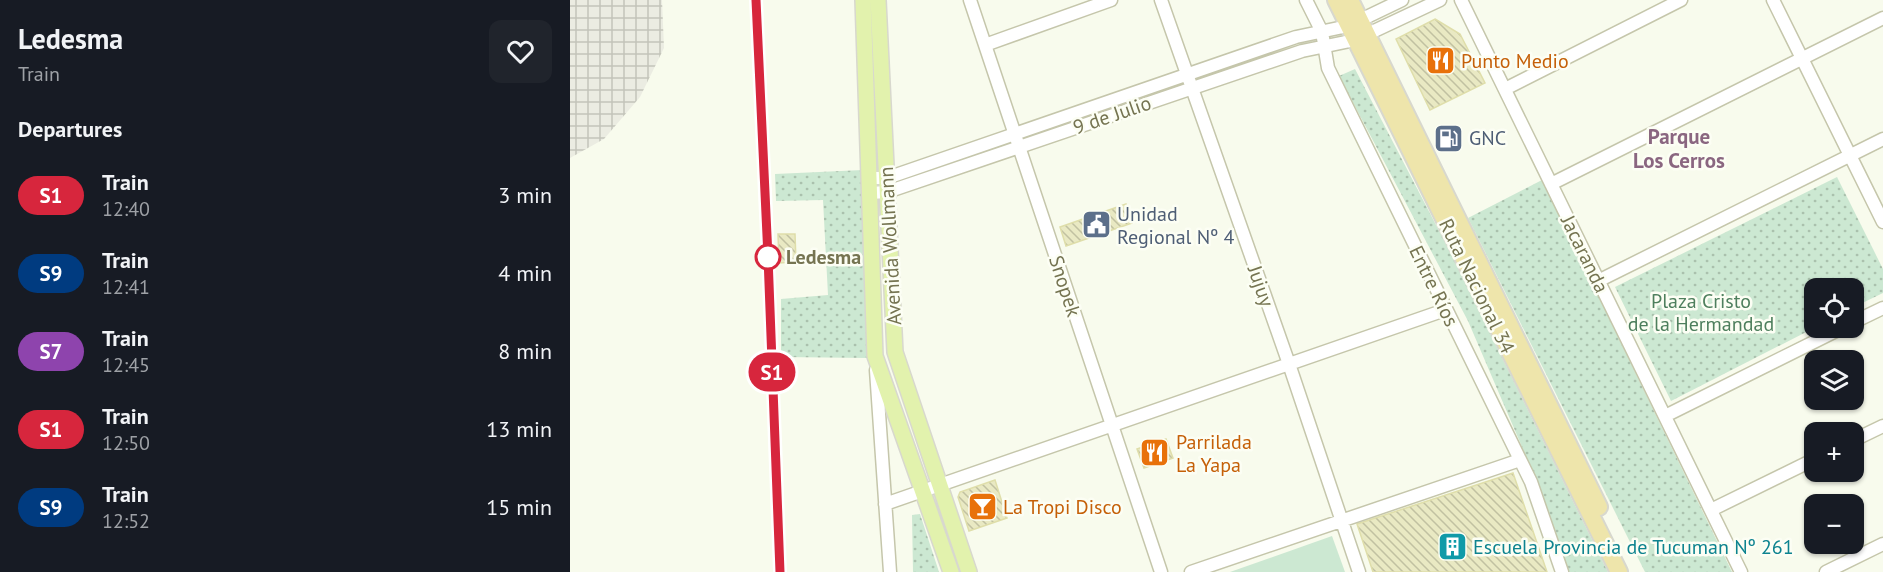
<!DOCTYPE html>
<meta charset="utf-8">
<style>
:root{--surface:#171b24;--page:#20242c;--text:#f1f3f6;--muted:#9ea1a6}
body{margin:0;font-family:"PT Sans",sans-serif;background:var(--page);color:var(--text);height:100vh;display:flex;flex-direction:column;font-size:22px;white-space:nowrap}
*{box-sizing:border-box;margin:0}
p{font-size:20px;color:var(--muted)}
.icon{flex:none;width:33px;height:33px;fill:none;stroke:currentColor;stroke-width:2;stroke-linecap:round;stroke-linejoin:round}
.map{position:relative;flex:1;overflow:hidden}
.details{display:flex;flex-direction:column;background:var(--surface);width:570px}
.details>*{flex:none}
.badge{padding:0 12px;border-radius:20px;font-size:21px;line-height:39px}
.tools{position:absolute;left:1234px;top:278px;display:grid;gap:12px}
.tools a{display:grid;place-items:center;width:60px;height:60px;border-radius:12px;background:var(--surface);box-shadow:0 2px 4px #0004;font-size:30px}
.map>.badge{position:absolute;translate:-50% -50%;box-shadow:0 0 0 3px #fff}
h2{padding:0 18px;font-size:22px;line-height:54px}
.round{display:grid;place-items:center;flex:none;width:63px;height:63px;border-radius:12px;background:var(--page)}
.head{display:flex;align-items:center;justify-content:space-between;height:102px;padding:0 18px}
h1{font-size:28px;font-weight:700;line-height:45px}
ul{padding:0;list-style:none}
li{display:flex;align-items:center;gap:18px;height:78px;padding:0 18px}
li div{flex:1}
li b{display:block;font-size:22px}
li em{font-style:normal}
li .badge{min-width:66px;font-weight:700;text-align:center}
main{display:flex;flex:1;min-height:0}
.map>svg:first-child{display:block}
.industrial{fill:url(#industrial-grid)}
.green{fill:url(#green-dots)}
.pitch{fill:#cce8d2}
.building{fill:url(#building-back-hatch);stroke:#dfdeaa;stroke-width:1.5}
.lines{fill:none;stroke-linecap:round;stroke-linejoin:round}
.minor-casing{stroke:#c5c6ab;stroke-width:15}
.major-casing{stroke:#d8d8ce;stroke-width:18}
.highway-casing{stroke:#d8d8ce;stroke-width:20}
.minor{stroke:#fff;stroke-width:12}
.major{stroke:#e2f2ad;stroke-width:15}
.highway{stroke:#eee5ab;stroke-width:16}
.rail{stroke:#c5abc2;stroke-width:3;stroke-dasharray:9 6;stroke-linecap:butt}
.line-casing{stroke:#fff;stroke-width:14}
.line{stroke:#d7263d;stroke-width:9}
.stop-dot{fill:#fff;stroke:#d7263d;stroke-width:3}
.labels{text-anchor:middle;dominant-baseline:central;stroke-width:5;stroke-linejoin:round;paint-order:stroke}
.food-label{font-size:20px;fill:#c56008;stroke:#fcfef4;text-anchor:start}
.street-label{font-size:20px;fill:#757451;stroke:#fcfef4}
.service-label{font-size:20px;fill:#4e5e75;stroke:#fcfef4;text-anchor:start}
.stop-label{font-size:20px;font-weight:bold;fill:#757451;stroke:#fcfef4;text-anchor:start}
.park-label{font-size:20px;fill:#4e7f5d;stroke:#fcfef4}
.culture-label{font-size:20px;fill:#0d838f;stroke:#fcfef4;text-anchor:start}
.neighbourhood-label{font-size:21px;font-weight:bold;fill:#8a6680;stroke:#fcfef4}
</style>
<main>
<section class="details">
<div class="head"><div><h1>Ledesma</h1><p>Train</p></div><a class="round"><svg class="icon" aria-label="heart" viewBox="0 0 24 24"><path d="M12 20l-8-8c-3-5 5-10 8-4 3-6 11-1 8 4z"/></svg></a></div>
<h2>Departures</h2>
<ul>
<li><span class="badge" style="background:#d7263d;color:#fff">S1</span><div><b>Train</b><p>12:40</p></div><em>3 min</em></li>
<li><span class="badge" style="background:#003b80;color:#fff">S9</span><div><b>Train</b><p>12:41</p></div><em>4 min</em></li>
<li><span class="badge" style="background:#8e44ad;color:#fff">S7</span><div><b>Train</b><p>12:45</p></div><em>8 min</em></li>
<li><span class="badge" style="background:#d7263d;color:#fff">S1</span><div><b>Train</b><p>12:50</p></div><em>13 min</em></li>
<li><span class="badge" style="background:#003b80;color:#fff">S9</span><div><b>Train</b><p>12:52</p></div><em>15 min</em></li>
</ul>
</section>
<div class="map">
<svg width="1313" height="572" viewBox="0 0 1313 572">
<defs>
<pattern id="industrial-grid" width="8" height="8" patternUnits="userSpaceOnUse" patternTransform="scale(1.5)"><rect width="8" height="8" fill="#ebece2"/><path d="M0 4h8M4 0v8" fill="none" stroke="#c3c4ba"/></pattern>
<pattern id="green-dots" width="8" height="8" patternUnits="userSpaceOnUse" patternTransform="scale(1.5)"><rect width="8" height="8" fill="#cce8d2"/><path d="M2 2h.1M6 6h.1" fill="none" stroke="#aac1ad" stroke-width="1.8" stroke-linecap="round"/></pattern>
<pattern id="building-back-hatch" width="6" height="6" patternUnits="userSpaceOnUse" patternTransform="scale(1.5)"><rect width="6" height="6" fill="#e9e9c3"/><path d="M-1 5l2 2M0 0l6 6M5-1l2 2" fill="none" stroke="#c1c1a1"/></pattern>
</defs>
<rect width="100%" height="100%" fill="#f8fbed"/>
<!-- industrial -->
<path class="industrial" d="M0,0H92L94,48L70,97L34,139L0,158Z"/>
<!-- green -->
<path class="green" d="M785,69L878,248L1038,572H998L967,482L898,321L769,76Z
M293,170L299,358L211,357V299L258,295L253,200L206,201L205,174Z
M1267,177L1313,269V293L1284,307V288H1245L1246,327L1101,401L1045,287Z
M972,180L1162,572H1075L898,218Z
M350,514L369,572H343L342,515Z"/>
<!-- pitch -->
<path class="pitch" d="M762,536L775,572H660Z"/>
<!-- building -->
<path class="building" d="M865,19L890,34L915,83L860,110L826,39Z
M556,204L562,223L496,246L490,227Z
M208,234H225L226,262L209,263Z
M596,439L603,458L574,468L567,449Z
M943,473L977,572H803L787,524Z
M425,480L437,518L399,531L388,497L390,492Z"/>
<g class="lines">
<defs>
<path id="minor" d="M400,0L591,572
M591,0L719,364L789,572
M736,0L752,32L758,68L961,482L992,572
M891,0L1171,572
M1203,0L1313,222
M415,45L541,0
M935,89L1111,0
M299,178H317L726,37L778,26L832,0
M981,184L1313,18
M300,193L317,192L732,51L785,40L870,0
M1028,281L1313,139
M1284,322L1313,308
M306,370L320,572
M1095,416L1274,327
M1284,440L1313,426
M315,504L875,310
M1141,510L1245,459
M621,572L950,460
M1256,572L1313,544"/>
<path id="major" d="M293,0L305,356L381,572
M308,0L325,352L399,572"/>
<path id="highway" d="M766,0L1049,572
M780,0L1029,507"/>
</defs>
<!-- minor casing -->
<use href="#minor" class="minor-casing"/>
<!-- major casing -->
<use href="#major" class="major-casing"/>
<!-- highway casing -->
<use href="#highway" class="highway-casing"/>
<!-- minor -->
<use href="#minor" class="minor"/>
<!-- major -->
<use href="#major" class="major"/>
<!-- highway -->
<use href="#highway" class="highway"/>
<!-- rail -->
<path class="rail" d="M186,0L198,257L210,572"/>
</g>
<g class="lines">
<defs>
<path id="line" d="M186,0L198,257L210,572"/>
</defs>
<!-- line casing -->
<use href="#line" class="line-casing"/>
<!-- line -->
<use href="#line" class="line"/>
</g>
<!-- icons -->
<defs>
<symbol id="restaurant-square" viewBox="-11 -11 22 22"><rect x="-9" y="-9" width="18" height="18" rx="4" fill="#e8710a" stroke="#fcfef4"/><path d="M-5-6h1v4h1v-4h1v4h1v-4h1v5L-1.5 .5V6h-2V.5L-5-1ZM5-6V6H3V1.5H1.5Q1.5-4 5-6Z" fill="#fff"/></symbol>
<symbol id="fuel-square" viewBox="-11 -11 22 22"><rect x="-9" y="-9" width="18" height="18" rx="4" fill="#5c6f8a" stroke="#fcfef4"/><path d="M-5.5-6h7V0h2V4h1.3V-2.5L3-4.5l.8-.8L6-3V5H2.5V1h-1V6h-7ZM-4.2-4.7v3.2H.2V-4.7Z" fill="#fff"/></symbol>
<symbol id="civic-square" viewBox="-11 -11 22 22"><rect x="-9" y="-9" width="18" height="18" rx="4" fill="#5c6f8a" stroke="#fcfef4"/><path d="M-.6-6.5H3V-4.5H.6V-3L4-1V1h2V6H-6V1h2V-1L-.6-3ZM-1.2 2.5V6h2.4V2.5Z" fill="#fff"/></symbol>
<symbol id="bar-square" viewBox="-11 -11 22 22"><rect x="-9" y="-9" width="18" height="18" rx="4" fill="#e8710a" stroke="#fcfef4"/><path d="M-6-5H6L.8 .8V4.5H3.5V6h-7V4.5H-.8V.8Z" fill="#fff"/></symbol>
<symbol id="building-square" viewBox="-11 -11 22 22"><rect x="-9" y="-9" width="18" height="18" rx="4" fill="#0f9aa8" stroke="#fcfef4"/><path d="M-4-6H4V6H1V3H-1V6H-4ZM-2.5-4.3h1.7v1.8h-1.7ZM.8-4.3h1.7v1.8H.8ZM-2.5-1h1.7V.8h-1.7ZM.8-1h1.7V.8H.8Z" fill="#fff"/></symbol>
</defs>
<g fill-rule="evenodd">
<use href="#restaurant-square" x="854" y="44" width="33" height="33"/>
<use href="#fuel-square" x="862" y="122" width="33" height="33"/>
<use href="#civic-square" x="510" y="208" width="33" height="33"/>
<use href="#restaurant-square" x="568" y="436" width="33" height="33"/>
<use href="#bar-square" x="396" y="490" width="33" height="33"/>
<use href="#building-square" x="866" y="530" width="33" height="33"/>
</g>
<!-- markers -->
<circle class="stop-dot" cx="198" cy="257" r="12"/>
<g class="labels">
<!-- food labels -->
<g class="food-label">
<text x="891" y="61">Punto Medio</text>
<text x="606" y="442">Parrilada<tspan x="606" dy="23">La Yapa</tspan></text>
<text x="433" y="507">La Tropi Disco</text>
</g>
<!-- street labels -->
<g class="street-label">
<text transform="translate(542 115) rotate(-19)">9 de Julio</text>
<text transform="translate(320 246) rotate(-93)">Avenida Wollmann</text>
<text transform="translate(1015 254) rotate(64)">Jacaranda</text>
<text transform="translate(495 286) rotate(72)">Snopek</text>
<text transform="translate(691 286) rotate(71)">Jujuy</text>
<text transform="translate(864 286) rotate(64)">Entre Ríos</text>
<text transform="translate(907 286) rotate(64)">Ruta Nacional 34</text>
</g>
<!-- service labels -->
<g class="service-label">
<text x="899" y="138">GNC</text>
<text x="547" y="214">Unidad<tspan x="547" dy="23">Regional Nº 4</tspan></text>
</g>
<!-- stop labels -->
<g class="stop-label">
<text x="216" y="257">Ledesma</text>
</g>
<!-- park labels -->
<g class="park-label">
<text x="1131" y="301">Plaza Cristo<tspan x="1131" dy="23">de la Hermandad</tspan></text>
</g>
<!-- culture labels -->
<g class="culture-label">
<text x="903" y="547">Escuela Provincia de Tucuman Nº 261</text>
</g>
<!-- neighbourhood labels -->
<g class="neighbourhood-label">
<text x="1109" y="136">Parque<tspan x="1109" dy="24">Los Cerros</tspan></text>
</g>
</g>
</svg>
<div class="tools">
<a><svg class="icon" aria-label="locate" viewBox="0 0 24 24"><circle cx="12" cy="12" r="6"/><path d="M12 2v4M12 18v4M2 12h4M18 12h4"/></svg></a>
<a><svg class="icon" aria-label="layers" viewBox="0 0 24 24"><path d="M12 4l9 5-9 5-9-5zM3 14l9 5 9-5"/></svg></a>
<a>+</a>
<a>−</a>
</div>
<b class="badge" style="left:202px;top:372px;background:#d7263d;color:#fff">S1</b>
</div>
</main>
